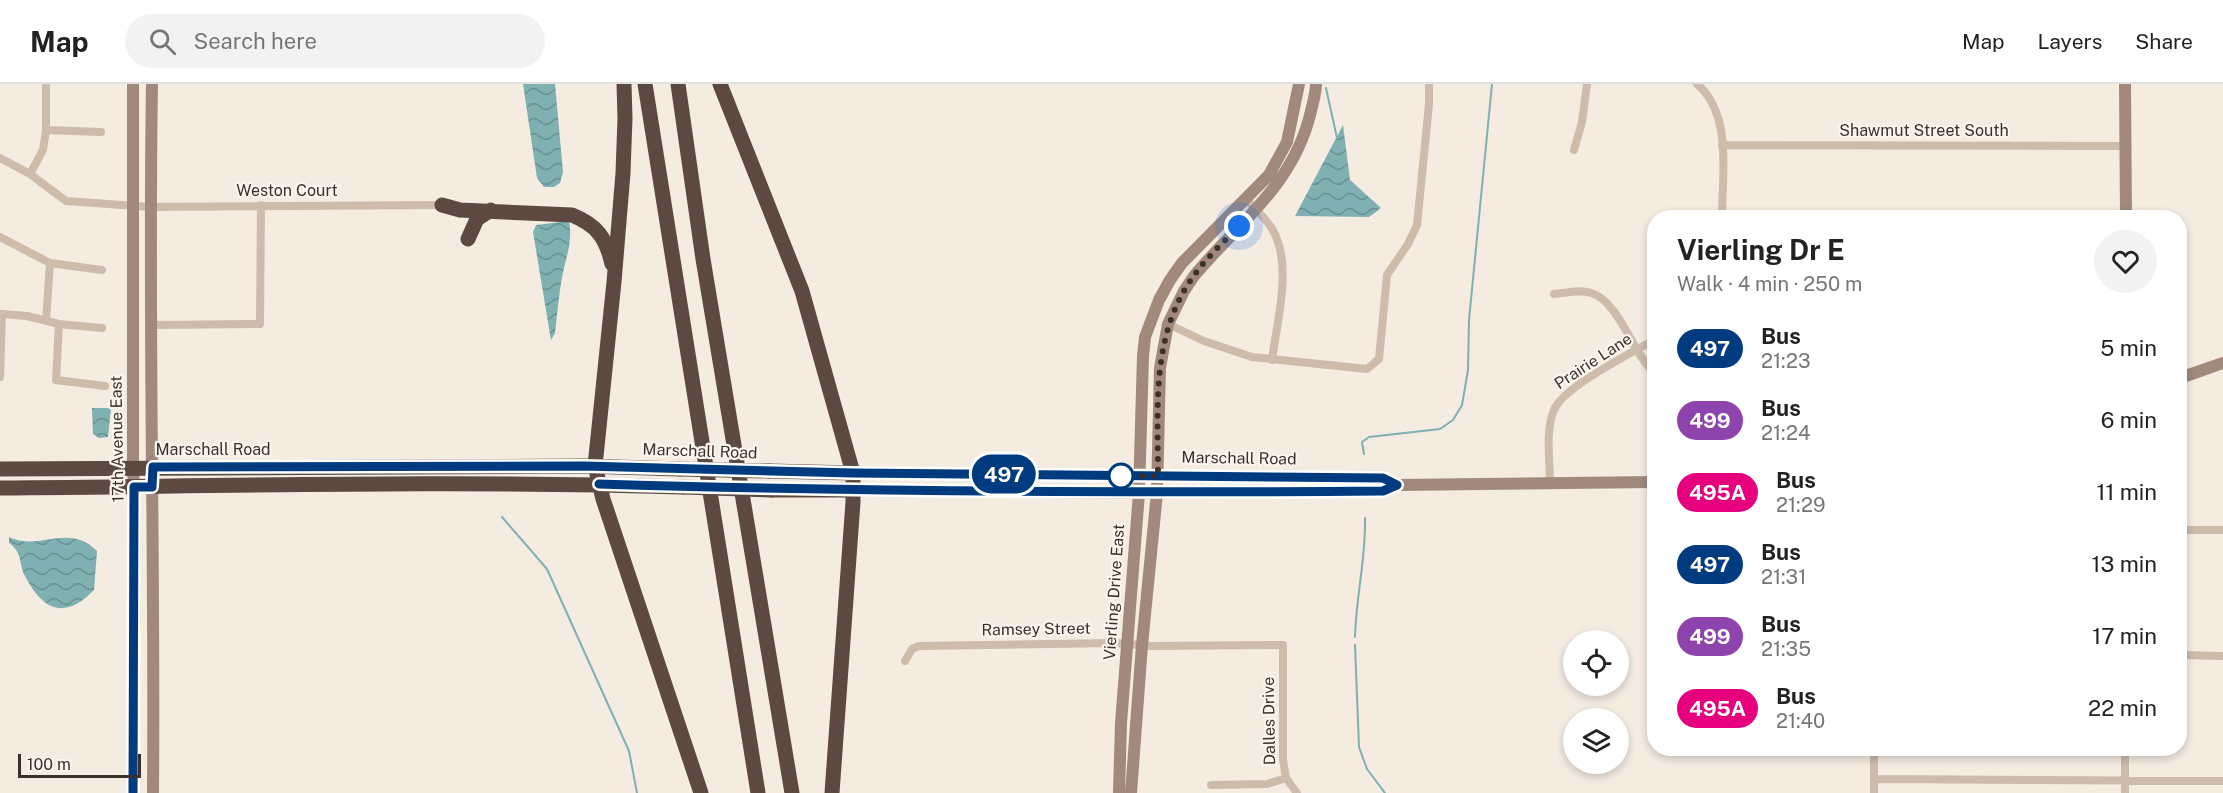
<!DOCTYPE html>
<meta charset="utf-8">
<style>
:root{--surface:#fff;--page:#f2f2f2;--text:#222;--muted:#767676;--line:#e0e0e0}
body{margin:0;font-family:"Public Sans",sans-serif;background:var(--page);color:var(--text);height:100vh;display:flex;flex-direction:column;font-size:22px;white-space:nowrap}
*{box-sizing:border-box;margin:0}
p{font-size:20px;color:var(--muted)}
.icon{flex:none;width:33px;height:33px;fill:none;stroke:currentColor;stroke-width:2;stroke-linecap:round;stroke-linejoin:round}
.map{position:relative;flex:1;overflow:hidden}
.sheet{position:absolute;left:1647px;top:126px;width:540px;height:546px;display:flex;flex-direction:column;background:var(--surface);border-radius:24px;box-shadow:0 3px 9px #0003}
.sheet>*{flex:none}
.badge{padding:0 12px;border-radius:20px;font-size:21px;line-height:39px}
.tools{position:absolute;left:1563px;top:546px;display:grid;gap:12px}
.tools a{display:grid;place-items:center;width:66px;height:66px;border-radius:50%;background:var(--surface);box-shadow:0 3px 9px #0003;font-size:30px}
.scale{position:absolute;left:18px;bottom:15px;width:123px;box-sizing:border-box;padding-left:6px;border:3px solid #3b302b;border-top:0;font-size:16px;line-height:21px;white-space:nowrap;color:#3b302b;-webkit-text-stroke:4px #fbf5ee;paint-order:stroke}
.you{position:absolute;width:30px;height:30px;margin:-15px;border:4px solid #fff;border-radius:50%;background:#1a73e8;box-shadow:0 0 0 9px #1a73e833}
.map>.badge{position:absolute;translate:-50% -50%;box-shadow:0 0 0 3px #fff}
.round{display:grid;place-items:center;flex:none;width:63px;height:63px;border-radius:32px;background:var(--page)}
.summary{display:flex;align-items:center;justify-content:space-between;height:102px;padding:0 30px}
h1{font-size:28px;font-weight:700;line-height:45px}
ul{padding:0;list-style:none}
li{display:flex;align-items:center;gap:18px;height:72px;padding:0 30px}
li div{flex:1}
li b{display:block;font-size:22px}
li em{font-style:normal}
li .badge{min-width:66px;font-weight:700;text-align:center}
header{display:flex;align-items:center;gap:36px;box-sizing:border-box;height:84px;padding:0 30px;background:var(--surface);border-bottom:2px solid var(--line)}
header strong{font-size:28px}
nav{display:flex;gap:33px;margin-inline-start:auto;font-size:21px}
.search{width:420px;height:54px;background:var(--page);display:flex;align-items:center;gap:15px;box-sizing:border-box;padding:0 21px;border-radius:33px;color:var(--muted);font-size:22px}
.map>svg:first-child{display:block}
.water{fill:url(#water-waves)}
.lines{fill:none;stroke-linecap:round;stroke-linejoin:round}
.stream{stroke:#7fb0b2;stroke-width:2}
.street{stroke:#cdbbac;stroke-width:8}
.secondary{stroke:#a18a7d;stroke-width:12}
.highway{stroke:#5c4a42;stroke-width:15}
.highway-bridge{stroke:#5c4a42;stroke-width:15}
.line-casing{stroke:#fff;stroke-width:14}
.line{stroke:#003b80;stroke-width:9}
.walk{stroke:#3b302b;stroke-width:6;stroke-dasharray:0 10.8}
.stop-dot{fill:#fff;stroke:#003b80;stroke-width:3}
.labels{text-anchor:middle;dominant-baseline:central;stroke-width:4.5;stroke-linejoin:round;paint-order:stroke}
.street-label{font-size:16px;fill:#3b302b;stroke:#fbf5ee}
</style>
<header>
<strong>Map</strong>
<div class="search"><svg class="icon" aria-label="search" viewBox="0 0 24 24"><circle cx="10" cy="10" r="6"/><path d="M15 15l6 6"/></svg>Search here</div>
<nav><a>Map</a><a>Layers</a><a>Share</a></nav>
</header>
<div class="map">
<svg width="2223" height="709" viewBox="0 0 2223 709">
<defs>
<pattern id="water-waves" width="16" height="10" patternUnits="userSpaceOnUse" patternTransform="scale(1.5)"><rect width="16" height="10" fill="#7fb0b2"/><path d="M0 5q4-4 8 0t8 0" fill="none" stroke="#699091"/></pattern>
</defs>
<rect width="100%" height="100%" fill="#f4ebe1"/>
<!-- water -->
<path class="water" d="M523,0H555L563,88L560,99L554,103H544L537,94Z
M1343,41L1350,96L1381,124L1369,133L1295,132Z
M569,137C573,157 566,173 562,193C559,211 557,230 555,249L551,256L533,148L536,141Z
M92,324H111L108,353L99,354L93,350Z
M9,453C39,468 68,438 97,467L94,506C65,536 43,527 25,492C18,478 23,469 9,459Z"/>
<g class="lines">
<!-- stream -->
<path class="stream" d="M1326,4L1337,54
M1364,370L1362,358L1369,353L1440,345L1453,336L1462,321L1468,286L1469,236L1492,0
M502,433L547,485L629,667L637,709
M1355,553C1356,513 1366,474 1365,434
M1355,561L1359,663L1367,685L1385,709"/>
<!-- street -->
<path class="street" d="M1697,0C1733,31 1722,91 1722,134
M46,46L101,48
M1722,61L2125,62
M1574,66L1582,38L1587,0
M0,74L30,90L66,117L150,123L442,121
M30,90L43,66L46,46V0
M1246,115C1254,124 1264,133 1271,143C1294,179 1277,236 1272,276
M0,153L50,179L102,186
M1554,210C1566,209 1579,205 1591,209C1619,217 1633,270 1654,289
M0,230H2L0,293
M2,230L27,232L59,240L102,244
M46,237L50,179
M59,240L56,296L105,302
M1168,240L1204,257L1252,273L1367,285L1379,275L1387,191L1408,160L1417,141L1429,20V0
M151,241L260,240L261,121
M1550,399C1550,377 1545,347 1554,326C1563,303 1631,269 1654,256
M2180,446H2223
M2180,571L2223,572
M905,577L912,565L919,562L1116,559L1151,562L1283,561V676L1286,694L1297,709
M1874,695L2223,697
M1211,701L1267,700L1286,694
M1874,709V664
M2125,709V664"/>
<!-- secondary -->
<path class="secondary" d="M133,0V383L135,418L133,709
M152,0C148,236 155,473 153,709
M2125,0L2126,134
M2180,294L2223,279
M853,389L1383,394L1397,401
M853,406L1125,409L1383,407L1397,401L1654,398
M1119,709L1121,639L1139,409L1143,272L1145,253L1159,216L1170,196L1182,179L1269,91L1287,58L1299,0
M1131,709L1142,561L1157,409L1160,284L1168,240L1184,207L1194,192C1240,137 1294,101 1311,27C1313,18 1316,9 1316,0"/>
<!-- highway -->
<path class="highway" d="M624,0L625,34L623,89L614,198L595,382L603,415L701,709
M645,0L758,709
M678,0L703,175L792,709
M720,0L802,207L853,389V418L832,709
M442,121L460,126L572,131C597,141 606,154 612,180
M468,155L477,135L491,126
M0,385L584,382L680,385
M769,387L853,389
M0,404C228,402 456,396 683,403
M772,406H853"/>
<!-- highway-bridge -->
<path class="highway-bridge" d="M680,385L769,387
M683,403L772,406"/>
</g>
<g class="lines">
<defs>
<path id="line" d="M133,709L134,403H152L153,383L584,382L853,389L1383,394L1397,401L1383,407C1122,409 861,408 599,400"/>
</defs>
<!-- line casing -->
<use href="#line" class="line-casing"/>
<!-- line -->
<use href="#line" class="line"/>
<!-- walk -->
<path class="walk" d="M1121,392H1158C1158,323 1151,251 1193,193C1206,174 1224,158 1239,142"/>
</g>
<!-- markers -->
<circle class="stop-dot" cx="1121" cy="392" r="12"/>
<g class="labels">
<!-- street labels -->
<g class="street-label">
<text x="1924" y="46">Shawmut Street South</text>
<text x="287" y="106">Weston Court</text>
<text transform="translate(1593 277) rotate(-33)">Prairie Lane</text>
<text transform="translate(117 355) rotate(-91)">17th Avenue East</text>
<text x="213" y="365">Marschall Road</text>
<text transform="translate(700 367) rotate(2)">Marschall Road</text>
<text transform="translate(1239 374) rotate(1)">Marschall Road</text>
<text transform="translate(1114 508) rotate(-86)">Vierling Drive East</text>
<text transform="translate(1036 545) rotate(-1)">Ramsey Street</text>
<text transform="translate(1269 637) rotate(-91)">Dalles Drive</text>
</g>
</g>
</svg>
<div class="tools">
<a><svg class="icon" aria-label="locate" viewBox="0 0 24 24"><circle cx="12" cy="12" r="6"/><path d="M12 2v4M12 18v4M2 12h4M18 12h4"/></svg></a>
<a><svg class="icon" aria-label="layers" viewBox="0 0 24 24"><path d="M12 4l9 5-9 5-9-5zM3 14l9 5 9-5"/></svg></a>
</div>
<div class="scale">100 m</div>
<div class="you" style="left:1239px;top:142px"></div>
<b class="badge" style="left:1004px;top:390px;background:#003b80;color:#fff">497</b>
<section class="sheet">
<div class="summary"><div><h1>Vierling Dr E</h1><p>Walk · 4 min · 250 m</p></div><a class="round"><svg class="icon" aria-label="heart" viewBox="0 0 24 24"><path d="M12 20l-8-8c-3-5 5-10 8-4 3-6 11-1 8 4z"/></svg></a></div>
<ul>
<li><span class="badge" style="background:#003b80;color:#fff">497</span><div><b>Bus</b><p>21:23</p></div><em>5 min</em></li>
<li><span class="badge" style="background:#8e44ad;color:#fff">499</span><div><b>Bus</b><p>21:24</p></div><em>6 min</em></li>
<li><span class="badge" style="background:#e6007e;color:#fff">495A</span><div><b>Bus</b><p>21:29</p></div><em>11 min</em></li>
<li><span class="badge" style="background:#003b80;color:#fff">497</span><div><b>Bus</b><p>21:31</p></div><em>13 min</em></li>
<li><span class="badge" style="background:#8e44ad;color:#fff">499</span><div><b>Bus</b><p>21:35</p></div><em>17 min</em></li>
<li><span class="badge" style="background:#e6007e;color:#fff">495A</span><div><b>Bus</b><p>21:40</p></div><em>22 min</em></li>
</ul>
</section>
</div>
